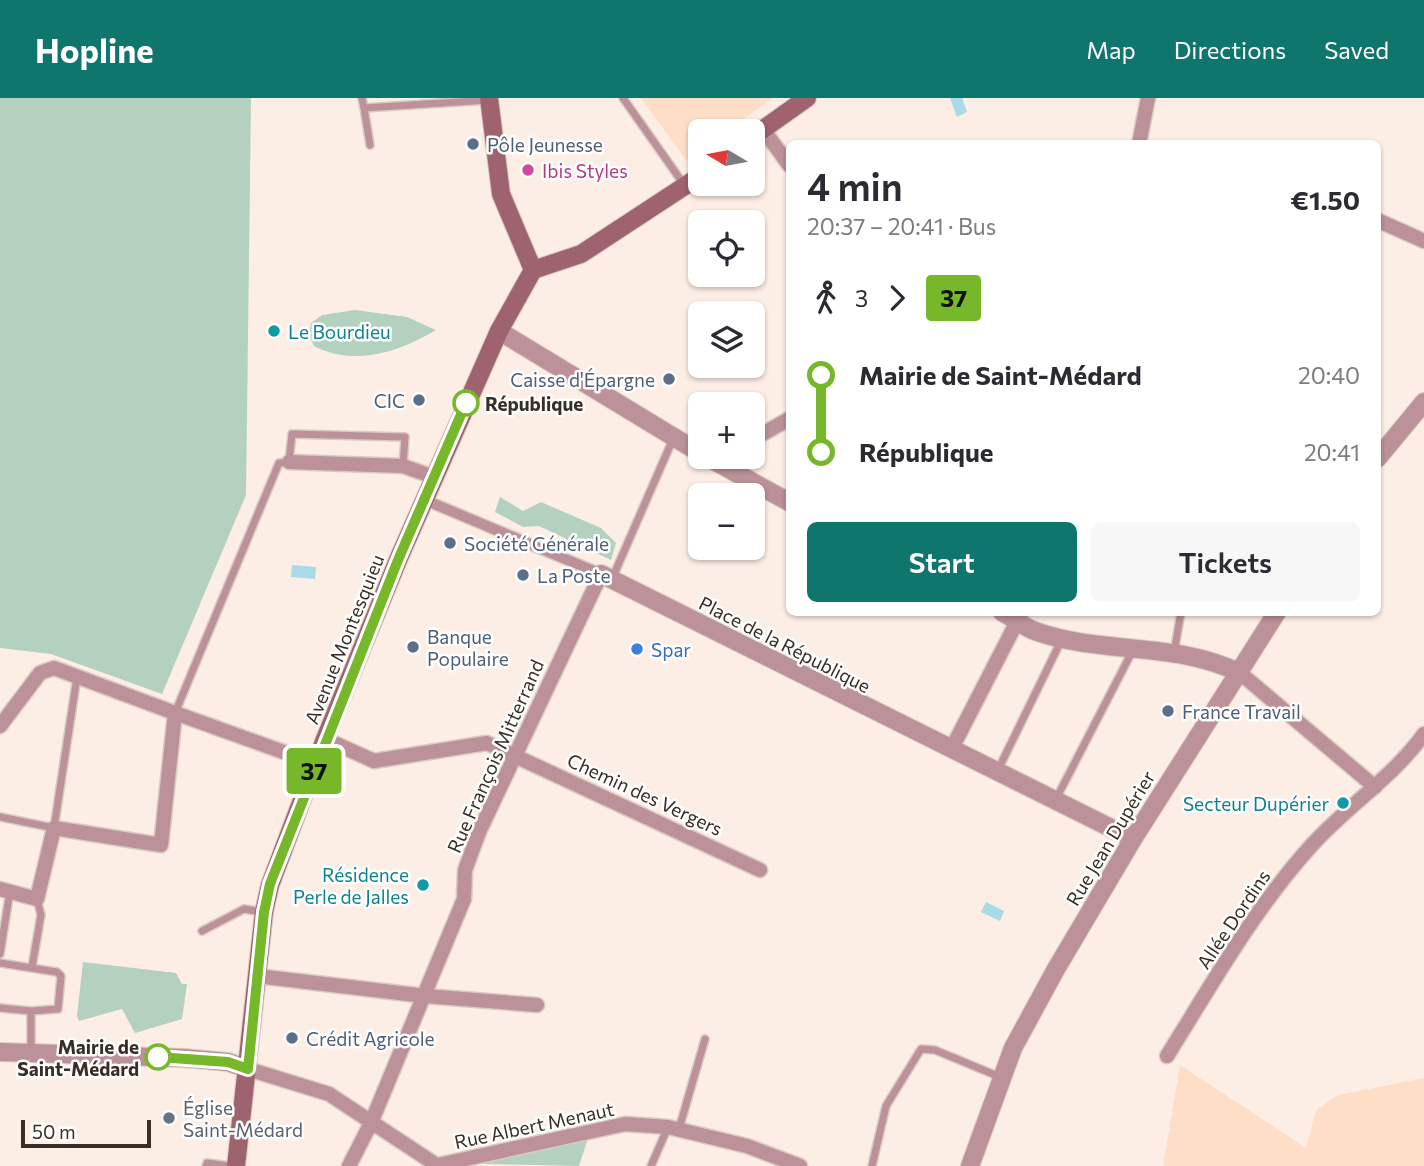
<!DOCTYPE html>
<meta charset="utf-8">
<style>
:root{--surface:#fff;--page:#f7f7f7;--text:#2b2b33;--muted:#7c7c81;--accent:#0f766e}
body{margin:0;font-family:Commissioner,sans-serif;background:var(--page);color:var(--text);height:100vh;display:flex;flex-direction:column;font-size:26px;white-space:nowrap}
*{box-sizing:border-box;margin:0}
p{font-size:23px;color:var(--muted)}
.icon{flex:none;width:38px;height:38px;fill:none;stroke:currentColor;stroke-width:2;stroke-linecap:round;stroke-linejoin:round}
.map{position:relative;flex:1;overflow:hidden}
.panel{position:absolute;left:786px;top:42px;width:595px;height:476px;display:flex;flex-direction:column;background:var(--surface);border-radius:10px;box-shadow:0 2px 5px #0004}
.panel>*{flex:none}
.badge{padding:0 14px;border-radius:5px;font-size:24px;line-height:46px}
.needle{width:46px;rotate:280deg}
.buttons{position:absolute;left:688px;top:21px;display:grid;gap:14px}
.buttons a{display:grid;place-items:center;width:77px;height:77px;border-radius:10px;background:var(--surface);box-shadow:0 2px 5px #0004;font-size:35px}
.scale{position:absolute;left:21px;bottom:18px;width:130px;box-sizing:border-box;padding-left:7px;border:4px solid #3a2d24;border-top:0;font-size:19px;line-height:24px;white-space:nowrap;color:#3a2d24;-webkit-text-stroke:5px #fefefe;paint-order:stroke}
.map>.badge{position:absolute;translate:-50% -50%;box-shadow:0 0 0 4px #fff}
.legs{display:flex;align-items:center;gap:10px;height:77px;padding:0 21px;font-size:23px}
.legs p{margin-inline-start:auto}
.summary{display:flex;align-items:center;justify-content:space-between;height:119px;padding:0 21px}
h1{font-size:38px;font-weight:600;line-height:52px}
.primary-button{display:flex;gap:14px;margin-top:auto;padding:14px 21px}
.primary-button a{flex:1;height:80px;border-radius:10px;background:var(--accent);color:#fff;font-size:28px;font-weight:600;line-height:80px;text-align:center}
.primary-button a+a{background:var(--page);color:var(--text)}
ul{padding:0 21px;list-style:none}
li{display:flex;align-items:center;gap:24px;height:77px;font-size:26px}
li i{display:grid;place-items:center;width:10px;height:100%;margin:0 9px;background:currentColor}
li i::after{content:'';width:18px;height:18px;margin:-9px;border:5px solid;border-radius:50%;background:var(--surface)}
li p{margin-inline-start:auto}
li:first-child i{background:linear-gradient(#0000 50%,currentColor 0)}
li:last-child i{background:linear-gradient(currentColor 50%,#0000 0)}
header{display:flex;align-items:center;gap:42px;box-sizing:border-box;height:98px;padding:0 35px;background:var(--accent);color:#fff}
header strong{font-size:33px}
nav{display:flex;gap:38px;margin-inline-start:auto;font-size:24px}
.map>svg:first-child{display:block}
.built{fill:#fedec7}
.green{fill:#b3d1be}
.water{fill:#a8dae8}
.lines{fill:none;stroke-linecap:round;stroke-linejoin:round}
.service-casing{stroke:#d9cbc2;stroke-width:10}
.pedestrian-casing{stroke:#d9cbc2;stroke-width:13}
.minor-casing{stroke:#d9cbc2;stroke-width:17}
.tertiary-casing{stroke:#d9cbc2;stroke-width:20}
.secondary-casing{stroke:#d9cbc2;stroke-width:20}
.service{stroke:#bc9199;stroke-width:7}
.pedestrian{stroke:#bc9199;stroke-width:10}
.minor{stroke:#bc9199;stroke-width:14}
.tertiary{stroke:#bc9199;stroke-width:18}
.secondary{stroke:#9e636f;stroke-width:18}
.line-1-casing{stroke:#fff;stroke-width:16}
.line-1{stroke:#76b82a;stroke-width:10}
.service-dot{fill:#5c6f8a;stroke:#fefefe;stroke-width:2.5}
.hotel-dot{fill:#d1479c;stroke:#fefefe;stroke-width:2.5}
.culture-dot{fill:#0f9aa8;stroke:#fefefe;stroke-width:2.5}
.stop-1-dot{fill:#fff;stroke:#76b82a;stroke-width:3.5}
.shop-dot{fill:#3f7fe0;stroke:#fefefe;stroke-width:2.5}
.worship-dot{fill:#6b7280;stroke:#fefefe;stroke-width:2.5}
.labels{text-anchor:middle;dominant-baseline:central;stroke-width:5;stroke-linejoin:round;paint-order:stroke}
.service-label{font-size:19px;fill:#4e5e75;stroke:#fefefe;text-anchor:start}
.hotel-label{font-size:19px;fill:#b23c85;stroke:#fefefe;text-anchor:start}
.culture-label{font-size:19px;fill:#0d838f;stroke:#fefefe;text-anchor:end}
.stop-label{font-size:19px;font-weight:bold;fill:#3a2d24;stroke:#fefefe;text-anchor:start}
.street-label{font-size:19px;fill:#3a2d24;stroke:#fefefe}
.shop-label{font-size:19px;fill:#366cbe;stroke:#fefefe;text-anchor:start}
.worship-label{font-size:19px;fill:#5b616d;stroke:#fefefe;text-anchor:start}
</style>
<header>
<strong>Hopline</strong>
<nav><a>Map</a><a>Directions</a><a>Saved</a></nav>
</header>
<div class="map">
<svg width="1424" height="1068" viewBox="0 0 1424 1068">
<rect width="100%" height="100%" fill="#fceee5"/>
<!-- built -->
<path class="built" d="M641,0H773L726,33H700V51L686,62Z
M1180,967L1306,1050L1316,1012L1338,997L1424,980V1068H1163Z"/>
<!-- green -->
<path class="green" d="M0,0H251L246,397L162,596L51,556L0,550Z
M355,212L407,219L436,232C399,254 354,269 314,248L309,237L311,225L322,217Z
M500,399L523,413L541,404L601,430L616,445L611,462L539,428L523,429L495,414Z
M83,864L176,875L182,886H187L182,921L135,935L122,911L79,923L77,918Z
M589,1037L579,1068L484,1066L483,1064Z"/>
<!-- water -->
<path class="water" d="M950,0H962L967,14L957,19Z
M292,467L316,469L315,481L291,479Z
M986,804L1004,813L1000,823L981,814Z"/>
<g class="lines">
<defs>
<path id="service" d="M362,0L364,10L489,2
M623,0L685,88
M364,10L370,47
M612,481L673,341
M1174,555L1181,514
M175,615L279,365L289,364L292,336L405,339L403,368
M998,672L1062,541
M1055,703L1133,552
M0,719L54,730L77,579
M202,833L244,811L263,814
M0,856L10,793
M0,865L57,874L61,878L58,911L31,913V953
M32,869L41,817L37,801
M0,910L31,913
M679,1031L705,941
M206,1068L207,1065L229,1068
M651,1068L668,1029
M872,1068L886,1008L921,951L935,952L1000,979"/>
<path id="pedestrian" d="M425,402L601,476"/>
<path id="minor" d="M763,31L789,67
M1139,46L1148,0
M1377,122L1424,143
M752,342L789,321
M289,364L403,368L434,379
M1240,575L1375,689
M0,628L40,575L54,570L175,615
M325,641L374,663L487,645L760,772
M951,652L1022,514
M0,791L37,801L54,730L161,747L175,615L317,666
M257,878L425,898L537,907
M1167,958C1212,886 1254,811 1311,748C1347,708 1393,679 1424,636
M248,971L329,996L438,1068
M438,1067L625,1026L668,1029L747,1048L800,1068
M349,1068L371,1025L464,801L465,772L479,734L601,476"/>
<path id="tertiary" d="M499,233L700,355
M707,359L789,404
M1377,361L1424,304
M601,476L1133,741
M1002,514C1013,520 1024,529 1035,533C1101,557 1176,543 1240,575
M0,954L184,960L228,964L248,971
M970,1068L1013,950L1056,871L1133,741L1277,514"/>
<path id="secondary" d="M489,0L501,96L533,172
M752,39L807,0
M533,172L581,156L700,78
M236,1068L264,814L270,787L325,641L398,462L499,233L533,172"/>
</defs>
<!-- service casing -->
<use href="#service" class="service-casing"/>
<!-- pedestrian casing -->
<use href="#pedestrian" class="pedestrian-casing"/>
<!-- minor casing -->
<use href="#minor" class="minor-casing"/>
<!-- tertiary casing -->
<use href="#tertiary" class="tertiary-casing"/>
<!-- secondary casing -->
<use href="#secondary" class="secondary-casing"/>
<!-- service -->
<use href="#service" class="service"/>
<!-- pedestrian -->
<use href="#pedestrian" class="pedestrian"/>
<!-- minor -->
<use href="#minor" class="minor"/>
<!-- tertiary -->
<use href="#tertiary" class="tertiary"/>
<!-- secondary -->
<use href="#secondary" class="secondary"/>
</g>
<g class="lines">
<defs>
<path id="line-1" d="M158,959L228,964L248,971L264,814L270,786L398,462L466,305"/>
</defs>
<!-- line-1 casing -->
<use href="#line-1" class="line-1-casing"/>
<!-- line-1 -->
<use href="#line-1" class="line-1"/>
</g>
<!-- markers -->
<g class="service-dot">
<circle cx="473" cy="46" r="7"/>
<circle cx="669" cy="281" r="7"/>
<circle cx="419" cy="302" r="7"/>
<circle cx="450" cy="445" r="7"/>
<circle cx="523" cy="477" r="7"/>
<circle cx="413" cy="549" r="7"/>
<circle cx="1168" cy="613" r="7"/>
<circle cx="292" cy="940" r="7"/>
</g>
<circle class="hotel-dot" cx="528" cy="72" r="7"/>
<g class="culture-dot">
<circle cx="274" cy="233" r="7"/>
<circle cx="1343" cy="705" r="7"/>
<circle cx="423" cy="787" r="7"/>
</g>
<g class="stop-1-dot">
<circle cx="466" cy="305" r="12"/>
<circle cx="158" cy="959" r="12"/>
</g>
<circle class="shop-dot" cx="637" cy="551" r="7"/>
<circle class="worship-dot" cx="169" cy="1020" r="7"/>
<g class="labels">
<!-- service labels -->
<g class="service-label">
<text x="487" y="46">Pôle Jeunesse</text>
<text x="655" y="281" text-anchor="end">Caisse d'Épargne</text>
<text x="405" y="302" text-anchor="end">CIC</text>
<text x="464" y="445">Société Générale</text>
<text x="537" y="477">La Poste</text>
<text x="427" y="538">Banque<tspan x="427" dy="22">Populaire</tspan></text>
<text x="1182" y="613">France Travail</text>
<text x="306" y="940">Crédit Agricole</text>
</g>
<!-- hotel labels -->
<g class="hotel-label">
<text x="542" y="72">Ibis Styles</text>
</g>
<!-- culture labels -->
<g class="culture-label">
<text x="288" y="233" text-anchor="start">Le Bourdieu</text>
<text x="1329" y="705">Secteur Dupérier</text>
<text x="409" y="776">Résidence<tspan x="409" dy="22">Perle de Jalles</tspan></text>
</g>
<!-- stop labels -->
<g class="stop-label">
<text x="485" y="305">République</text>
<text x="139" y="948" text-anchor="end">Mairie de<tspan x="139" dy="22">Saint-Médard</tspan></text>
</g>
<!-- street labels -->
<g class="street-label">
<text transform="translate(344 541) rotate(-68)">Avenue Montesquieu</text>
<text transform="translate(785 546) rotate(27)">Place de la République</text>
<text transform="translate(495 658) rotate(-66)">Rue François Mitterrand</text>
<text transform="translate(645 696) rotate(25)">Chemin des Vergers</text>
<text transform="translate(1110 740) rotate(-59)">Rue Jean Dupérier</text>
<text transform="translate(1233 821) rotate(-56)">Allée Dordins</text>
<text transform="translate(534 1027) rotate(-12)">Rue Albert Menaut</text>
</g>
<!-- shop labels -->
<g class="shop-label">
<text x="651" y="551">Spar</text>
</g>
<!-- worship labels -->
<g class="worship-label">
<text x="183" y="1009">Église<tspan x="183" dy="22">Saint-Médard</tspan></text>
</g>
</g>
</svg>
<div class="buttons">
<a><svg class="needle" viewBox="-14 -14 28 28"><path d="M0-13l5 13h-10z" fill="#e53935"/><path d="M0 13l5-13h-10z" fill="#7c7c81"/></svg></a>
<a><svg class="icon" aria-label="locate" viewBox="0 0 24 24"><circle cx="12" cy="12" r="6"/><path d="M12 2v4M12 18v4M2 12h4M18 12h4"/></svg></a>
<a><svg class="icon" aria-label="layers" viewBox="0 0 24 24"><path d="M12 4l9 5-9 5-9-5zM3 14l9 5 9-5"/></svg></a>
<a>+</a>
<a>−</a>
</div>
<div class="scale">50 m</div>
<b class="badge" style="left:314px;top:673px;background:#76b82a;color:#111">37</b>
<section class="panel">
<div class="summary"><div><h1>4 min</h1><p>20:37 – 20:41 · Bus</p></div><b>€1.50</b></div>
<div class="legs"><svg class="icon" aria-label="walk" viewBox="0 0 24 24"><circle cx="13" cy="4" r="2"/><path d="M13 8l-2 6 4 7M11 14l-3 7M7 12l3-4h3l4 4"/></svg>3<svg class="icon" aria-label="forward" viewBox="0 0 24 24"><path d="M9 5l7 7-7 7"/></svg><b class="badge" style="background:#76b82a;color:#111">37</b></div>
<ul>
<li><i style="color:#76b82a"></i><b>Mairie de Saint-Médard</b><p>20:40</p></li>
<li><i style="color:#76b82a"></i><b>République</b><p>20:41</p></li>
</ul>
<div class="primary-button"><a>Start</a><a>Tickets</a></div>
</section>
</div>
